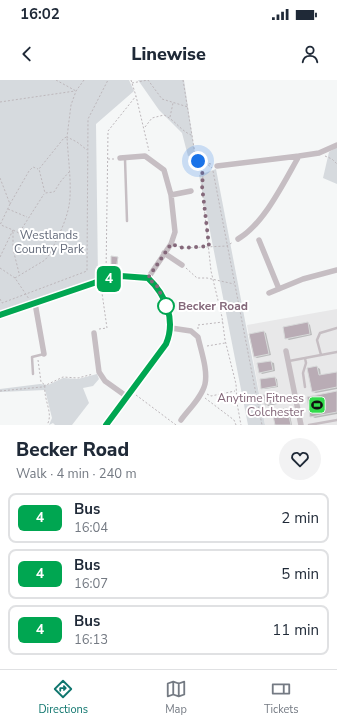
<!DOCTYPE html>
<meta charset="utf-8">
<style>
:root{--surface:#fff;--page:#f2f2f3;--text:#1f2937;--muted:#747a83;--line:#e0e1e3;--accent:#0f766e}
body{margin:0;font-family:"Nunito Sans",sans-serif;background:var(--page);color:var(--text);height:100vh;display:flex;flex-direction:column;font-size:15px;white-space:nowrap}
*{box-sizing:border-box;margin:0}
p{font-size:13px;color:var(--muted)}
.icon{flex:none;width:22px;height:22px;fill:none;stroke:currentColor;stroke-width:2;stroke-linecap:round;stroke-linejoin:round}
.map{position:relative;height:345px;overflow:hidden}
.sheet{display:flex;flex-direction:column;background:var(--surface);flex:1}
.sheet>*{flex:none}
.badge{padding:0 8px;border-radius:6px;font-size:14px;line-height:26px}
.you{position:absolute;width:20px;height:20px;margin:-10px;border:3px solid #fff;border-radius:50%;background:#1a73e8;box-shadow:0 0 0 6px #1a73e833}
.map>.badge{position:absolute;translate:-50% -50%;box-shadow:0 0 0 2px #fff}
.round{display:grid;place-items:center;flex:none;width:42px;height:42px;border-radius:21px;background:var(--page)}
.head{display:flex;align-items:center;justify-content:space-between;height:68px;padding:0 16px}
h1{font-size:19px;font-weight:800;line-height:30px}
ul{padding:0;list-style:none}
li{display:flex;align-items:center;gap:12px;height:50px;margin:0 8px 6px;padding:0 8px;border:2px solid var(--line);border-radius:8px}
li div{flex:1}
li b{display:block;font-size:15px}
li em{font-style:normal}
li .badge{min-width:44px;font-weight:700;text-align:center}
.status{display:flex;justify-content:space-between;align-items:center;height:28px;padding:0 20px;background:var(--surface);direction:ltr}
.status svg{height:11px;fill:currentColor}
header{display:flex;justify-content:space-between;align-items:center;height:52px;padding:0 16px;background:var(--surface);font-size:18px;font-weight:800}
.dock{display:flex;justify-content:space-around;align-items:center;height:56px;border-top:1px solid var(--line);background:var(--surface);font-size:11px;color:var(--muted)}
.dock a{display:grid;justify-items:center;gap:2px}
.dock .on{color:var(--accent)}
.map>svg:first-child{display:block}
.built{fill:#e8e8e9}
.green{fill:#d6dade}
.shadow{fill:#0003}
.building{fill:#b9acb5;stroke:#d7d9d9}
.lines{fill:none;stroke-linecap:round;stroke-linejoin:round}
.path{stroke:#bdb7bb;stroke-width:1;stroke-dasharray:2 2;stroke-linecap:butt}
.service{stroke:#c6bec3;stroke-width:2.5}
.minor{stroke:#c6bec3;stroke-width:5.5}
.line-casing{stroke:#fff;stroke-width:9}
.line{stroke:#00a651;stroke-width:6}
.walk{stroke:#84687a;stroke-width:4;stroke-dasharray:0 7.2}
.stop-dot{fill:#fff;stroke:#00a651;stroke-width:2}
.labels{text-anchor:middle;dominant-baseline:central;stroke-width:4;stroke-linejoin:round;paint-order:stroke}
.park-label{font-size:12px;fill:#666d7c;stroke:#fff}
.stop-label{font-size:12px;font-weight:bold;fill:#84687a;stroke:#fff;text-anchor:start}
.poi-label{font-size:12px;fill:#84687a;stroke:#fff;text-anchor:end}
</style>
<div class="status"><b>16:02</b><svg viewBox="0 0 49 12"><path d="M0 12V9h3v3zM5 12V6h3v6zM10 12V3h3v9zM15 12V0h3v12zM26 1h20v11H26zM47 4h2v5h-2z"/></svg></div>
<header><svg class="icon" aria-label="back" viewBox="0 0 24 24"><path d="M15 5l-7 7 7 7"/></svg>Linewise<svg class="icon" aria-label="person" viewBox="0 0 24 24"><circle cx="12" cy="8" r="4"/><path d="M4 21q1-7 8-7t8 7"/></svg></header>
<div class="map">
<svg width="337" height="345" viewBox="0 0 337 345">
<rect width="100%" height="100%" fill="#f5f7f7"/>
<!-- built -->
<path class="built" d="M337,229V345H265L247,245Z"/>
<!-- green -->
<path class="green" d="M0,0H129L134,11L96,44L98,199L0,231Z
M138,0H184L195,74L188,76L182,53L159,30Z
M337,67V104L323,98L329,72Z
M216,89L265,345H248L199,95Z
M97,294L99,299L93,306L83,308L89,323L72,345H55L53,343L49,345L52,338L45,310L0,312V309L40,304L48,305L63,298L78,299Z"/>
<!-- shadow -->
<path class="shadow" d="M118,177L117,189H115L112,184Z
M308,243L310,245L312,255L289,260L286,258Z
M264,252L266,253L271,275L257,278L255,277Z
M271,282L274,283L275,291L262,294L260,292L258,284Z
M317,287L320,289L321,296L337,293V309L316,313L313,312Z
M275,298L277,299L278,307L265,309L262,308Z
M278,313L280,315L282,323L268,326L266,324Z
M337,313V334L315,338L311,336Z
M287,329L289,330L292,345H277Z"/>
<!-- building -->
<path class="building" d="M111,176L118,177L116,189L112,188L113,185H111Z
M308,242L310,254L285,259L283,247Z
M264,251L269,274L254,277L249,254Z
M271,281L273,290L259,293L257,283Z
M317,286L319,295L337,292V307L312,312L307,288Z
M275,297L277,306L261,309L260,299Z
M337,311V332L310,337L307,317Z
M278,312L280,322L265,325L263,315Z
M287,328L291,345H275L272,331Z"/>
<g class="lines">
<!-- path -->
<path class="path" d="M56,0L76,11
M84,0L76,11L71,25L67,57L77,62L87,70
M131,0L136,16L149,71
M183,0L195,74L212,88
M132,3L148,0L162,19L188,27
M0,22L75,11
M170,37L173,23
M145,47L152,38L164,35C175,40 180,50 191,55
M325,76L332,79L337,84
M197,77L203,95L202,107L211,191L222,237L225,260L236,304L237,323L241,345
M108,79H115
M205,83L211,84
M213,91L262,345
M0,98L10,124L0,145
M10,124L29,91L33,87L38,89
M8,129L27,137
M175,165L183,168L227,166L233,162
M0,177L13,150L1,145
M0,188L15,198L29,219
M186,188L197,198H207L234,204
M19,193L13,169V150L19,153L44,114
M106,195L108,51L136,16
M15,198L45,180L49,175C58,157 69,137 70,117C71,97 68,77 67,57L64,58L39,89L45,113L54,112L61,101L69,92
M0,219L2,223L87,191L88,39L108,0
M99,249L107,248L101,206
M198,249V245L223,242
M207,266L225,263
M38,280L41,302L45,305C43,320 54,333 47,345
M0,311L42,307L63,297L78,298L93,294
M207,314L211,316L235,311
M136,315L176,345
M205,318L234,340L236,345"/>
<!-- service -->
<path class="service" d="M125,79L127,141
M321,275L317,260L320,253L337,248
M289,281L337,272
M33,294L32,277L44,274
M305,307L303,293L306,283L305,278
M309,345L337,340"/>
<!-- minor -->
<path class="minor" d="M120,78L145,76L164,90L171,115L175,152L171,164L148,198
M217,86L299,76
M171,115L191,111
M238,159C264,144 284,102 299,76L319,73L337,65
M259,160L279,209
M164,173L182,185
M269,213L303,199L337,190
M35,223L44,274
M0,235C25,226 128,185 149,198C157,203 161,212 164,221C171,237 172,248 166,264L106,345
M171,248L191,251L198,257C201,271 208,290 205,304C202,317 189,329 181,340
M94,253L99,292L105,301L126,316
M286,271L301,345"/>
</g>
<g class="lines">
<defs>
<path id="line" d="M0,235L94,203L121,196L148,198C166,215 176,240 166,264L106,345"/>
</defs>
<!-- line casing -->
<use href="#line" class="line-casing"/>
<!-- line -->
<use href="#line" class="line"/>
<!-- walk -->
<path class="walk" d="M166,226L157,206L148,198L171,164L183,168L209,166L202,106L203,95L198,81"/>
</g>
<!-- icons -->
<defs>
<symbol id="stadium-square" viewBox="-11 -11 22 22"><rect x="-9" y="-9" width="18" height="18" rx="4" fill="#32da4b" stroke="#fff"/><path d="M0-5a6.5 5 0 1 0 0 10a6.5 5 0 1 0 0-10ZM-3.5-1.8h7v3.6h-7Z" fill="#111"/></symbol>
</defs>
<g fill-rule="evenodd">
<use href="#stadium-square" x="307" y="315" width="20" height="20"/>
</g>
<!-- markers -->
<circle class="stop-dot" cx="166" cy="226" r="8"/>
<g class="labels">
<!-- park labels -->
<g class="park-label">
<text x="49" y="155">Westlands<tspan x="49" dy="14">Country Park</tspan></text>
</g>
<!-- stop labels -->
<g class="stop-label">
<text x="178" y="226">Becker Road</text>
</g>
<!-- poi labels -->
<g class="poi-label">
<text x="304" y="318">Anytime Fitness<tspan x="304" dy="14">Colchester</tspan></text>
</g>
</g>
</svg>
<div class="you" style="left:198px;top:81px"></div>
<b class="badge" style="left:109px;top:199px;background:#00a651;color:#fff">4</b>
</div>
<section class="sheet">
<div class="head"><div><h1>Becker Road</h1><p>Walk · 4 min · 240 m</p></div><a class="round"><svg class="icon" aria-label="heart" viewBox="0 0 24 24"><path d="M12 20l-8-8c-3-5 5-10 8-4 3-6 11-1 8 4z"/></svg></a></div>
<ul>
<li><span class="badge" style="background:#00a651;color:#fff">4</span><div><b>Bus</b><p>16:04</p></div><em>2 min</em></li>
<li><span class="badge" style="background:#00a651;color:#fff">4</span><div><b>Bus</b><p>16:07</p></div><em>5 min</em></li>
<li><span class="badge" style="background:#00a651;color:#fff">4</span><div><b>Bus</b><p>16:13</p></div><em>11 min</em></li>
</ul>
</section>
<nav class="dock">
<a class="on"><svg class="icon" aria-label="directions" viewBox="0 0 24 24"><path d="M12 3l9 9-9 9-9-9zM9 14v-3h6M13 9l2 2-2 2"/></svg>Directions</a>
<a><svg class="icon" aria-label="map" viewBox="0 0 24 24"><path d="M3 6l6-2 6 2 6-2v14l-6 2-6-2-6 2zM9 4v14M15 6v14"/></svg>Map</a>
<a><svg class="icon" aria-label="tickets" viewBox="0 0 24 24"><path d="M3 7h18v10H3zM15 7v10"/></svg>Tickets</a>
</nav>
